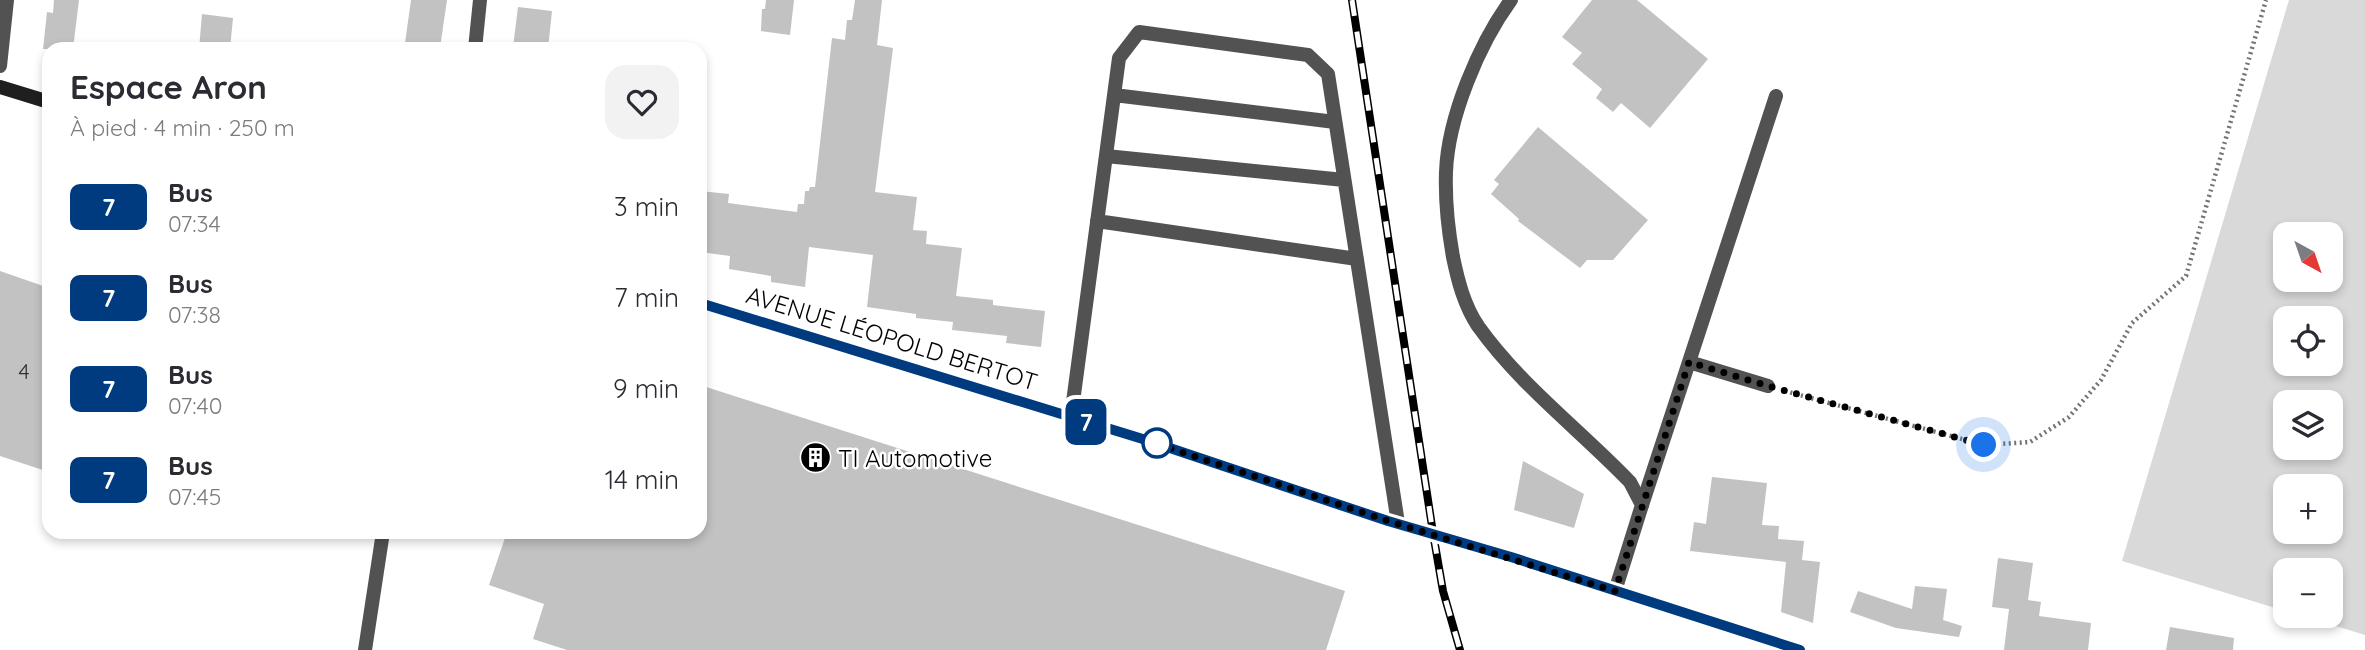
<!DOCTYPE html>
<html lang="fr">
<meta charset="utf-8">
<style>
:root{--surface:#fff;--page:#f2f2f3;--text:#2b2b33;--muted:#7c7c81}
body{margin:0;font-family:Quicksand,sans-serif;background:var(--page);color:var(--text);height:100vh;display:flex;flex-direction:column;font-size:26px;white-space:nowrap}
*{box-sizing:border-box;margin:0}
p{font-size:23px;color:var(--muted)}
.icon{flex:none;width:38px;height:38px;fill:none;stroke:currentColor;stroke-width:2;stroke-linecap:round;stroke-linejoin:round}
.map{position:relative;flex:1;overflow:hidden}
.drawer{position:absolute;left:42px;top:42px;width:665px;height:497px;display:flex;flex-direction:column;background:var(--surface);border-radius:21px;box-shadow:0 4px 10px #0003}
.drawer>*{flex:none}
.badge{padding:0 14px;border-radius:10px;font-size:24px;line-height:46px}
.needle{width:46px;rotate:140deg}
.tools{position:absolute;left:2273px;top:222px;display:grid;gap:14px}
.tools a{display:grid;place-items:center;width:70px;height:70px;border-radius:14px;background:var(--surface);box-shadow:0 4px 10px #0003;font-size:35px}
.you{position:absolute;width:35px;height:35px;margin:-18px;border:5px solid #fff;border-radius:50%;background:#1a73e8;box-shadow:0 0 0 10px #1a73e833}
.map>.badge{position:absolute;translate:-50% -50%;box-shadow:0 0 0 4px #fff}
.round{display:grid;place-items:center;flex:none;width:74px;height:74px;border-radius:21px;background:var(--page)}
.summary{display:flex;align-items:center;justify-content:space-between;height:119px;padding:0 28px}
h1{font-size:33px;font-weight:700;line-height:52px}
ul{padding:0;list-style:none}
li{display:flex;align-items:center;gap:21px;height:91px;padding:0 28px}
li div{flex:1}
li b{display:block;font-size:26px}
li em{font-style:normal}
li .badge{min-width:77px;font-weight:700;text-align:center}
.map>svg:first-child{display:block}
.green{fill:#d9d9d9;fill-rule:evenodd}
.building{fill:#c2c2c2}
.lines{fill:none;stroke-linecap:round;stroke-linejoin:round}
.path{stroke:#747474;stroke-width:4.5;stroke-dasharray:2 3.5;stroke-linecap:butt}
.lane{stroke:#525252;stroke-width:14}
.street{stroke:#525252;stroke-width:14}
.secondary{stroke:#1f1f1f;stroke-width:14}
.rail-casing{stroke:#000;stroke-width:8}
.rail{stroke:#fff;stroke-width:5;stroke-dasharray:16;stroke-linecap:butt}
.line-casing{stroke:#fff;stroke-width:16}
.line{stroke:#003b80;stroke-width:10}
.walk{stroke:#000;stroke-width:7;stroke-dasharray:0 12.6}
.stop-dot{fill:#fff;stroke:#003b80;stroke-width:3.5}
.labels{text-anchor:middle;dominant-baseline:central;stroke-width:5;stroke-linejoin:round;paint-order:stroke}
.number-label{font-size:21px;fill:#303030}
.street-label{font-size:24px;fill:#000;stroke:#fff}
.poi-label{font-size:24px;fill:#000;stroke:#fff;text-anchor:start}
</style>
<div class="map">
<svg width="2365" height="650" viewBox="0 0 2365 650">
<rect width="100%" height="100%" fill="#fff"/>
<!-- green -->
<path class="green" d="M2289,0H2365V635L2303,616H2331V570H2286L2285,611L2122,561ZM2286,234H2331V280H2286ZM2286,318H2331V364H2286ZM2286,402H2331V448H2286ZM2286,486H2331V532H2286Z"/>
<!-- building -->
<path class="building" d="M54,0H79L73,49H43L47,12L53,13Z
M411,0H447L440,48L405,43Z
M766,0H794L790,35L761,31L762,9H765Z
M855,0H882L877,45L893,48L875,192L917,197L913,230L927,231L926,244L962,248L956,296L993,300V305L1045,311L1041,347L1006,343L1007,336L952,330L953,322L916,318V314L867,307L873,255L809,247L805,287L771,282V276L729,269L730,256L700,252V191L729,194L728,203L797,212L798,204H804L805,191H809L810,187H815L832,38L845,40L847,20H852Z
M1592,0H1637L1708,59L1650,128L1621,103L1613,112L1596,98L1602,89L1572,64L1582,53L1562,37Z
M518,7L552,11L548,49L513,47Z
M202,14L233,18L230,49H199Z
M1538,127L1648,220L1613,260H1587L1580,268L1518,221L1519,219L1491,194L1499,184L1494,180Z
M0,271L49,288V472L0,456Z
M700,385L1345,591L1326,650H567L533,639L544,604L489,585L507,532H700Z
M1523,461L1584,494L1574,528L1514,510Z
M1712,477L1767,483L1762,525L1779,526L1778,539L1804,541L1802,560L1820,562L1813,623L1781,612L1786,562L1690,551L1694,522L1706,524Z
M1998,558L2033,563L2028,600L2041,602L2039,616L2091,623L2088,650H2004L2009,609L1992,607Z
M1915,586L1947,589L1943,620L1962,626L1959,637L1896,628L1850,612L1858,591L1912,609Z
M2170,627L2234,638L2233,650H2166Z"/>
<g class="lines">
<!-- path -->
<path class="path" d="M1785,391L1984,445L2030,442L2069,417L2101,380L2132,323L2186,276L2266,0"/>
<!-- lane -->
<path class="lane" d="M0,66L7,0
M1114,95L1335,122
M1106,156L1344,180
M1097,221L1357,259
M1689,362L1776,96
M1071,417L1119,58L1139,32L1308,55L1328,74L1398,523
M1642,505L1689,362L1768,386"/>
<!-- street -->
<path class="street" d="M1511,0C1479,44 1448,117 1446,172C1445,200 1448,229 1453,257C1458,281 1464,305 1478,326C1520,385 1580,430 1630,482L1642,505L1615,591
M475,49L480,0
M365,650L383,532"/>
<!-- secondary -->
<path class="secondary" d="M0,87L49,102
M700,303L1146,440L1388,521L1512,557L1800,650"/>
<defs>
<path id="rail" d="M1352,0L1433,533L1443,591L1460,650"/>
</defs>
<!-- rail casing -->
<use href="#rail" class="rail-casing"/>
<!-- rail -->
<use href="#rail" class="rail"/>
</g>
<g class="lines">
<defs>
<path id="line" d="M700,303L1146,440L1388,521L1511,557L1800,650"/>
</defs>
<!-- line casing -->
<use href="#line" class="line-casing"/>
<!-- line -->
<use href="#line" class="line"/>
<!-- walk -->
<path class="walk" d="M1157,443L1146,440L1388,521L1615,591L1689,362L1768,386L1984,445"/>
</g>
<!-- icons -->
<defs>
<symbol id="building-disc" viewBox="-11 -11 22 22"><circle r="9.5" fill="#000" stroke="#fff"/><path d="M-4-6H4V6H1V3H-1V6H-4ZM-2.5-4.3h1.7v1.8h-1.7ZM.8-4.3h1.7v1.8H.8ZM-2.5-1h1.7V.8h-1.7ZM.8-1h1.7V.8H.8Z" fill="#fff"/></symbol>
</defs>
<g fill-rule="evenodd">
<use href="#building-disc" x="798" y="440" width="35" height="35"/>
</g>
<!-- markers -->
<circle class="stop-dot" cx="1157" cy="443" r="14"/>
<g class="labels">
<!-- number labels -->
<g class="number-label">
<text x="24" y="371">4</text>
</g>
<!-- street labels -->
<g class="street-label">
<text transform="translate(892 338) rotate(17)">AVENUE LÉOPOLD BERTOT</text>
</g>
<!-- poi labels -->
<g class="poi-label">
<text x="838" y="458">TI Automotive</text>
</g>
</g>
</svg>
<div class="tools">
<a><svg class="needle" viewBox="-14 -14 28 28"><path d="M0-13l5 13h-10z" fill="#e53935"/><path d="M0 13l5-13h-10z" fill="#7c7c81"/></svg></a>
<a><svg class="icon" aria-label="locate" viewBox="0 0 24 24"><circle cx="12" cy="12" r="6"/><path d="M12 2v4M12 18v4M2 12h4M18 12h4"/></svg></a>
<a><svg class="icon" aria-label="layers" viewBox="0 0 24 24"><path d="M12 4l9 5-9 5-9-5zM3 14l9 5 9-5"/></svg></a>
<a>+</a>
<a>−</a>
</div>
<div class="you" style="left:1984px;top:445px"></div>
<b class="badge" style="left:1086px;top:422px;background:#003b80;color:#fff">7</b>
<section class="drawer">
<div class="summary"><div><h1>Espace Aron</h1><p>À pied · 4 min · 250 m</p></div><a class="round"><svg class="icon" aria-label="heart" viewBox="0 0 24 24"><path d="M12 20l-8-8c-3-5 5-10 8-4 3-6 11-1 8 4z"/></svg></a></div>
<ul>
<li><span class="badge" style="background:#003b80;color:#fff">7</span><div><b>Bus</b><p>07:34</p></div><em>3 min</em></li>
<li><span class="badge" style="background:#003b80;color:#fff">7</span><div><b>Bus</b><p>07:38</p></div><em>7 min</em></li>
<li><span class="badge" style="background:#003b80;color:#fff">7</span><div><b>Bus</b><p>07:40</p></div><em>9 min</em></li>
<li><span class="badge" style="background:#003b80;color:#fff">7</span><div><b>Bus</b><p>07:45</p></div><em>14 min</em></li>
</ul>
</section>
</div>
